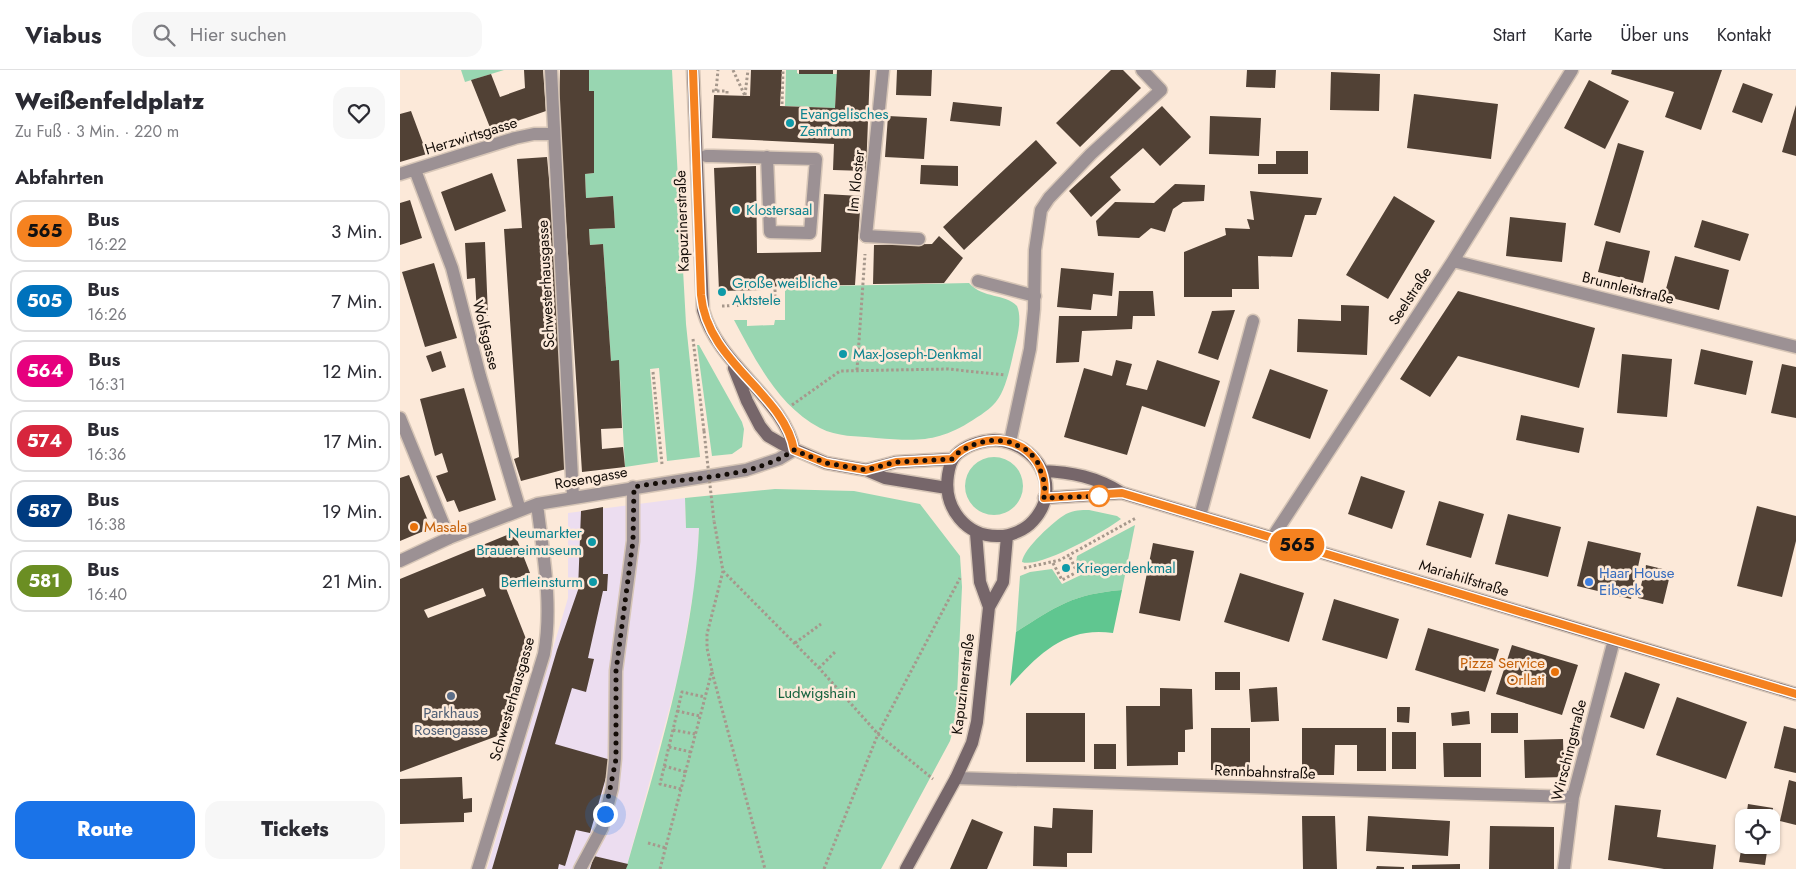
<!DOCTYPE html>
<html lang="de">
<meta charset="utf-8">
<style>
:root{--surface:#fff;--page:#f7f7f7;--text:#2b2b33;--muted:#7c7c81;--line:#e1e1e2;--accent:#1a73e8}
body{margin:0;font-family:Jost,sans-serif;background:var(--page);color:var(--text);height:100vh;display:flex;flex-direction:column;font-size:19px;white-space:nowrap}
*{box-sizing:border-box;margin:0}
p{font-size:16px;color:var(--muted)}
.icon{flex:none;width:28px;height:28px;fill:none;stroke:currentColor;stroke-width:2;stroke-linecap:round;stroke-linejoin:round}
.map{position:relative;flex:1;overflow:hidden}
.sheet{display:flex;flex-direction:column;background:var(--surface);width:400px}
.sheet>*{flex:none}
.badge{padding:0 10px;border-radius:16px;font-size:18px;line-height:32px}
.fabs{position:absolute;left:1335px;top:739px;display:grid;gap:10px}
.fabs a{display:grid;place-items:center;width:45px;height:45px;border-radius:10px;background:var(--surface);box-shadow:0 1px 4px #0004;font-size:25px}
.you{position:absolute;width:25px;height:25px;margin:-12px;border:4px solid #fff;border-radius:50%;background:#1a73e8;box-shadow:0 0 0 8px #1a73e833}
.map>.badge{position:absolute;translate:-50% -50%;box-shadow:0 0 0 2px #fff}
h2{padding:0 15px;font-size:19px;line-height:45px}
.round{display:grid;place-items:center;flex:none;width:52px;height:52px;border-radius:15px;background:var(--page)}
.summary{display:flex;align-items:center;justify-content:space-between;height:85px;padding:0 15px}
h1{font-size:24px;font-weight:800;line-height:38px}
.action{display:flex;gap:10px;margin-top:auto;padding:10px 15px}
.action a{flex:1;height:58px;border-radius:15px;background:var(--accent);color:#fff;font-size:20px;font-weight:800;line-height:58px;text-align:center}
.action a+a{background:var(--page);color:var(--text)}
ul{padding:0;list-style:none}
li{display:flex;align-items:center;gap:15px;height:62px;margin:0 10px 8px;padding:0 5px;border:2px solid var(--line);border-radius:15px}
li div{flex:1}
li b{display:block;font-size:19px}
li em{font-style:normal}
li .badge{min-width:55px;font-weight:700;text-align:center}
header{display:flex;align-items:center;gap:30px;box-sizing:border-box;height:70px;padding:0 25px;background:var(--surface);border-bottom:1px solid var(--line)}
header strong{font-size:24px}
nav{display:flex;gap:28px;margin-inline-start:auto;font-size:18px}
.search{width:350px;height:45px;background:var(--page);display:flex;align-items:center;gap:12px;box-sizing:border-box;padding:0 18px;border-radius:15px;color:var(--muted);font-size:19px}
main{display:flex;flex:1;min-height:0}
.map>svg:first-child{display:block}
.industrial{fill:#ecddf0}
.green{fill:#98d6b1}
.forest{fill:#60c690}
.building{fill:#514135;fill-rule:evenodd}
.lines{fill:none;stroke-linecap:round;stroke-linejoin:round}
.lane-casing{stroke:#d7c6b7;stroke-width:15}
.street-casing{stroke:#d7c6b7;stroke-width:15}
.secondary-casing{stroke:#d7c6b7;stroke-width:15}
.path{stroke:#a6988c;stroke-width:3;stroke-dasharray:2.5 2.5;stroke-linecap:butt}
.lane{stroke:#9c9194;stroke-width:12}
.street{stroke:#9c9194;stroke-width:12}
.secondary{stroke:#76666a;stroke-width:12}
.path-bridge{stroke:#a6988c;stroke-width:3;stroke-dasharray:2.5 2.5;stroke-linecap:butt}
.line-casing{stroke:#fff;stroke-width:11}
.line{stroke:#f58220;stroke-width:8}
.walk{stroke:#130c07;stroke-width:5;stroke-dasharray:0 9}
.culture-dot{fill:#0f9aa8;stroke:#fce9d9;stroke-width:2}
.stop-dot{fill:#fff;stroke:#f58220;stroke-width:2.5}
.food-dot{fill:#e8710a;stroke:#fce9d9;stroke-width:2}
.shop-dot{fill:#3f7fe0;stroke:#fce9d9;stroke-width:2}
.service-dot{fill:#5c6f8a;stroke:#fce9d9;stroke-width:2}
.labels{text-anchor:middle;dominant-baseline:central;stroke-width:5;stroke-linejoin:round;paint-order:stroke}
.culture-label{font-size:15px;fill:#0d838f;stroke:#fce9d9;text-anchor:start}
.street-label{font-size:15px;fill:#130c07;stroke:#fce9d9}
.food-label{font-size:15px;fill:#c56008;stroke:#fce9d9;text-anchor:start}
.shop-label{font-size:15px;fill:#366cbe;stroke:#fce9d9;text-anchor:start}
.park-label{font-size:15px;fill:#15623e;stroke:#fce9d9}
.service-label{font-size:15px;fill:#4e5e75;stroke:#fce9d9}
</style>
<header>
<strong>Viabus</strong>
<div class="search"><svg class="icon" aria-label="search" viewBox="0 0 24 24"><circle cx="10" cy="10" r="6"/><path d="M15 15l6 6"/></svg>Hier suchen</div>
<nav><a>Start</a><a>Karte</a><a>Über uns</a><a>Kontakt</a></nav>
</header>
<main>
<section class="sheet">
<div class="summary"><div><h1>Weißenfeldplatz</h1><p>Zu Fuß · 3 Min. · 220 m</p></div><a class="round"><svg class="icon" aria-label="heart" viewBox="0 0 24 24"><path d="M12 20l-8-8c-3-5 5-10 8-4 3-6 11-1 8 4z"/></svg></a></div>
<h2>Abfahrten</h2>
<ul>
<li><span class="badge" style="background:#f58220;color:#111">565</span><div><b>Bus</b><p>16:22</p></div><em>3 Min.</em></li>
<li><span class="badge" style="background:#0072bc;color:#fff">505</span><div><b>Bus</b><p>16:26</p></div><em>7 Min.</em></li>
<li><span class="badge" style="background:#e6007e;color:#fff">564</span><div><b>Bus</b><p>16:31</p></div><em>12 Min.</em></li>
<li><span class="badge" style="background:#d7263d;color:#fff">574</span><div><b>Bus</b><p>16:36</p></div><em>17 Min.</em></li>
<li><span class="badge" style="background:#003b80;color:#fff">587</span><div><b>Bus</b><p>16:38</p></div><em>19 Min.</em></li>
<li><span class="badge" style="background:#6b8e23;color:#fff">581</span><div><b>Bus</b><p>16:40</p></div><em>21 Min.</em></li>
</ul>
<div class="action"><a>Route</a><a>Tickets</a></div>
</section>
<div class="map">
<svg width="1396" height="799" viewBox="0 0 1396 799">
<rect width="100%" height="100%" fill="#fce9d9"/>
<!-- industrial -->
<path class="industrial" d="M285,428L286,458L299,457L296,508L279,603L226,799H87L168,528V443Z"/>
<!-- green -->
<path class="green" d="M61,0H104L65,12Z
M189,0H272L286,254L300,387L267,391L259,298L250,299L258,392L225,397L219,291H211L203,174L190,175L189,159L215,158L213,126L186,128L185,104L194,103V21H189Z
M386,0H397V3L399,4H437L435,38L385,36Z
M569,213C583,229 605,223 617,236C623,250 616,271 613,285C610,298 607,312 601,324C595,336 584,343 573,350C537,373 517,371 476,368C457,366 437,367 420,358C378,336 355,289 334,250H347V256L374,255L375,250H385V217Z
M297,275H299L342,352L344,359L342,377L332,384L312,386Z
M565 416a29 29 0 1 1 58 0a29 29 0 1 1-58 0Z
M375,419L454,421L520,434L560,486L562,517L556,648L550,671L481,799H226C258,687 294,574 299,458H286L285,428Z
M689,440L717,446L721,449C705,461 639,499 622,492C623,479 655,450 666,444C674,440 681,440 689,440Z
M735,455L722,520C673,524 657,536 616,562L620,506L630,502L652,499L662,514L683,504L676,493L677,486Z"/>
<!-- forest -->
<path class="forest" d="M722,520L713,563C667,556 639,583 610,616L616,562C657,536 673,524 722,520Z"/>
<!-- building -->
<path class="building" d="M124,0H143L146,41L91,60L71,10L91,4L100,27L125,18Z
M160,0H189V21H194V103L185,104L186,128L213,126L215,158L189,159L190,175L203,174L211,291L219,290L222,358L201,359L202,379L223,377L225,397L182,402L159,42Z
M351,0H382L380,36L435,38L437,0H470L466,101L433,100L434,74L312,68L314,25L350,26Z
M399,0H433V4H399Z
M497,0H532L531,26L496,25Z
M711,0H723L741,18L680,77L656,53Z
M847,0H876L875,18L846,17Z
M1212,0H1322L1301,60L1265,47L1274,22L1211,4Z
M931,2L980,4L979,41L930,40Z
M1189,10L1229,31L1205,79L1164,58Z
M1343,13L1373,24L1362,53L1332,42Z
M1014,24L1098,34L1091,89L1007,78Z
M553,32L602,37L600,56L550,51Z
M1396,35V86L1382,82Z
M762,36L791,67L760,96L743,78L710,107L721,120L691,147L669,121Z
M11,41L27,84L0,92V44Z
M488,46L527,48L524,89L485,87Z
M810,46L861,48L859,86L809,84Z
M636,70L657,93L564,180L543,157Z
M1218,73L1244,81L1220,163L1194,155Z
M876,81H908V104H858V94H876Z
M147,87L154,164L166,399L121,411L114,389L119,387L104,159L122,158L117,89Z
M521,95L558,96V116L520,114Z
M356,96L357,183L421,182L424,124L461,126L455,215L362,216V220L319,221L314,98Z
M92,103L106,141L55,161L41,122Z
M775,114L805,115L804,131L783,132L773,139L765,162L751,158L739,168L698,166L696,151L715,132L754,133Z
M850,121L922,128L916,145H905L892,187L858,186L859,219H832V227H784V182L826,165L825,158L850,159L847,149L854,150Z
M994,126L1035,151L988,229L946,205Z
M10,130L22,168L0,175V133Z
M1110,147L1166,153L1162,192L1106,186Z
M1302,150L1349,164L1340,191L1294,177Z
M539,166L563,188L544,213L473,214L474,175L532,174Z
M1206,171L1250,181L1243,213L1198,202Z
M85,172L88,246H77L75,208L67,209L65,173Z
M1275,186L1329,200L1319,240L1264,226Z
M34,193L57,268L25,277L2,202Z
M661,198L714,203L712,226L693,224L691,240L657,237Z
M719,221H753L755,246H733L732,259L682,261L679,292L656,293L659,246H717Z
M1058,221L1195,258L1179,318L1058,286L1030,327L1000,309Z
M941,235L969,236L967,285L897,282L898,249L941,251Z
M835,240L818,290L798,283L812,241Z
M1301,279L1353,291L1346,325L1294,314Z
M41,281L46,297L32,302L26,286Z
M1222,284L1272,289L1267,347L1217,343Z
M716,290L732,294L726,315L747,320L757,290L820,311L805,357L742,336L727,385L664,367L684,298L712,306Z
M1382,294L1396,297V348L1371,343Z
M870,299L928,320L910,369L852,348Z
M64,318L96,430L59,442L54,430L47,432L36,406L48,402L42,383L35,386L20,329Z
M1121,345L1184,358L1179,383L1116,370Z
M9,405L31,458L0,471V408Z
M961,406L1005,421L992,459L948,444Z
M1039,431L1084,444L1071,488L1026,475Z
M1357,436L1396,446V471L1382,527L1337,516Z
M203,437V504H208L207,521H203L188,588L194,589L186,622L172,618L155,674L211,690L190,763L176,760L165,796L159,794L158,799H92L157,580L178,520L181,441Z
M1108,444L1161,457L1148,507L1095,494Z
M114,462L130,503L104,513L130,579L108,662L0,702V509ZM83,518L86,526L28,548L24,540Z
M1188,471L1241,483L1231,529L1177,516Z
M753,473L794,481L780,551L739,543Z
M1246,495L1271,501L1263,534L1238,528Z
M840,503L904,523L889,572L824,552Z
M934,529L999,549L987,589L922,570Z
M1028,558L1099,579L1085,622L1015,600Z
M1112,575L1178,595L1162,645L1096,624Z
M815,602H840V620H815Z
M1225,602L1260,614L1244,659L1210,647Z
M877,617L879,651L851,652L849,619Z
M760,618L792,619L793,659L785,660V682H778V695L727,696L726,636H760Z
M1277,627L1347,652L1326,709L1256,685Z
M997,637H1010L1009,653L997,652Z
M1069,641L1070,654L1052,656L1051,643Z
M626,643H685V692H626Z
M1091,643H1118V663H1091Z
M1384,656L1396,659V703L1374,698Z
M811,658H850V700H811Z
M902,658H986V701H957V675H935L934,705H902Z
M992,662H1016V699H992Z
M1163,669L1164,707L1125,708L1124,670Z
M1043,673H1081V707H1044Z
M694,674H716V699H694Z
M62,707L63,729L72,728V742L64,743V752L0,754V709Z
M1389,710L1396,712V755L1380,751Z
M1348,734L1373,738L1372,748H1346Z
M1215,735L1261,740L1257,767L1316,775L1313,799H1264L1208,790Z
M653,738L693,740L692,783H667V797L633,796L634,756L652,758Z
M902,746H935L937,799H903Z
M968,746L1050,751L1048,786L966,781Z
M572,749L603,762L587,799H550Z
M1090,756L1154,757V799H1089Z
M1343,769L1344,775H1368L1365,795L1339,792Z
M194,786L228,794L226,799H190Z
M1060,794V799H1012V795Z
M977,796L1004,797V799H976Z"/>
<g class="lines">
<defs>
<path id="lane" d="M306,86H313L416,89L410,163L370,162L367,87
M466,166L519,169
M578,211L635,226
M0,348L49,468
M800,446L853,251
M180,799L202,758L212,718L215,689L216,601L233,471V417"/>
<path id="street" d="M151,0L173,427
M15,100L52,198L80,306L120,440
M0,104L115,68L134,64H153
M466,166L483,0
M1053,191L1396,277
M610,372L630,279L634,239L635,180L641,140L649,128L691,84L761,20L742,0
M872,468L1053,191L1172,0
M0,491L49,468L137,434L346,400L379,389L394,380
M556,708L1173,727
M78,799L144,584C153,535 143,484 137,434
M1164,799L1173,727L1214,570"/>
<path id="secondary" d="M293,0L303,240C318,295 385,330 394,380
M334,298L347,331L360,356L368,366L382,374L426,393L466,400L485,408L547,418
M595,370C637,373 664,417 633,451C625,460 611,466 599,466C566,467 543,438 548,405C549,398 551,390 556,385C566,375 581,371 595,370Z
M466,400L496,392L552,389
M642,401C672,402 696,407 722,423L1396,624
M644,428L722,423
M576,463L580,512L589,537
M506,799L556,708L572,673L577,652L589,537L603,512L607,466"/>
</defs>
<!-- lane casing -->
<use href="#lane" class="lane-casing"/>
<!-- street casing -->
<use href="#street" class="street-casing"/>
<!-- secondary casing -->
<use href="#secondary" class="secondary-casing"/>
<!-- path -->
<path class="path" d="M333,0L345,26
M312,21H327V25
M316,21L318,0
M345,25L348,0
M382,34L383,0
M322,236L375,234V216
M293,269L304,361
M457,300L465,184
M253,302L262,394
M392,335L440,301L548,299L605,305
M653,493L662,510L677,502L669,485
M624,498L660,490L736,448
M323,501L419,598L478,664L533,709
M395,573L421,554
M419,598L436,581
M312,602L365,799
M277,641L300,646
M273,660L295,664
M269,677L291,682
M264,696L286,702
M281,719L260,714L282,622L305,627
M248,773L266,778
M260,799L312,601L307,578V564L323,501L314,451
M424,799L478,664L560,508"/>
<!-- lane -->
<use href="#lane" class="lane"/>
<!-- street -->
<use href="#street" class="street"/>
<!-- secondary -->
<use href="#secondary" class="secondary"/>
<!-- path-bridge -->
<path class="path-bridge" d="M304,361L314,451"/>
</g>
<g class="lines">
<defs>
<path id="line" d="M293,0L301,225C307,293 384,323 394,380L426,393L466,400L496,392L552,389C558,381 568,376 578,373C616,361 650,389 644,428L722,423L1396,624"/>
</defs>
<!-- line casing -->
<use href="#line" class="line-casing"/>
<!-- line -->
<use href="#line" class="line"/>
<!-- walk -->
<path class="walk" d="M205,744L216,689V601L233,471L234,417C284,407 351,410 394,380L426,393L466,400L496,392L552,389L560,381L577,373L595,370L610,372L629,381L638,393L645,414L644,428L699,426"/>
</g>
<!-- markers -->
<g class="culture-dot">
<circle cx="390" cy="53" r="5"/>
<circle cx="336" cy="140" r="5"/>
<circle cx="322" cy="222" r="5"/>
<circle cx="443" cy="284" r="5"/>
<circle cx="192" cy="472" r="5"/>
<circle cx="666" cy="498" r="5"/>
<circle cx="193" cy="512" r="5"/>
</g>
<circle class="stop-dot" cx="699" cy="426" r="10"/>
<g class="food-dot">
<circle cx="14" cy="457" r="5"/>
<circle cx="1155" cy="602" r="5"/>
</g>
<circle class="shop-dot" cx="1189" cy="512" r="5"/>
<circle class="service-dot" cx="51" cy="626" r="5"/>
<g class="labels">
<!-- culture labels -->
<g class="culture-label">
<text x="400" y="44">Evangelisches<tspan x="400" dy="17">Zentrum</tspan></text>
<text x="346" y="140">Klostersaal</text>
<text x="332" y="213">Große weibliche<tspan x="332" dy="17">Aktstele</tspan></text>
<text x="453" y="284">Max-Joseph-Denkmal</text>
<text x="182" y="463" text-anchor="end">Neumarkter<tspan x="182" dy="17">Brauereimuseum</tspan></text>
<text x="676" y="498">Kriegerdenkmal</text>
<text x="183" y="512" text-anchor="end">Bertleinsturm</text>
</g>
<!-- street labels -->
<g class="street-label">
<text transform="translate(71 66) rotate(-17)">Herzwirtsgasse</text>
<text transform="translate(456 111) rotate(-84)">Im Kloster</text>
<text transform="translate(282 151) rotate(-92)">Kapuzinerstraße</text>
<text transform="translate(146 214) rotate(-93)">Schwesterhausgasse</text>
<text transform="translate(1228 218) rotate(14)">Brunnleitstraße</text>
<text transform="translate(1010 226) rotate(-57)">Seelstraße</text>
<text transform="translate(86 265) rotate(76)">Wolfsgasse</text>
<text transform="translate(191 408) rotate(-10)">Rosengasse</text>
<text transform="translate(1064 508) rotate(17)">Mariahilfstraße</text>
<text transform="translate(563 614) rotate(-83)">Kapuzinerstraße</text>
<text transform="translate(112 629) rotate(-74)">Schwesterhausgasse</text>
<text transform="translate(1169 680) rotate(-76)">Wirschingstraße</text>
<text transform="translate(865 702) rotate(2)">Rennbahnstraße</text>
</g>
<!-- food labels -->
<g class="food-label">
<text x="24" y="457">Masala</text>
<text x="1145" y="593" text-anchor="end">Pizza Service<tspan x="1145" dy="17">Orllati</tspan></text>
</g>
<!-- shop labels -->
<g class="shop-label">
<text x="1199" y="503">Haar House<tspan x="1199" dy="17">Eibeck</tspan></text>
</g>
<!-- park labels -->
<g class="park-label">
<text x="417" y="623">Ludwigshain</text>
</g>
<!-- service labels -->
<g class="service-label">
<text x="51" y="643">Parkhaus<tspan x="51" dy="17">Rosengasse</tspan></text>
</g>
</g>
</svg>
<div class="fabs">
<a><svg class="icon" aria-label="locate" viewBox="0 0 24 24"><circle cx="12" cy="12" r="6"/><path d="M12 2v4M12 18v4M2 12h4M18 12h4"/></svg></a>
</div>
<div class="you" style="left:205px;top:744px"></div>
<b class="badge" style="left:897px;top:475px;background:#f58220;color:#111">565</b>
</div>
</main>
